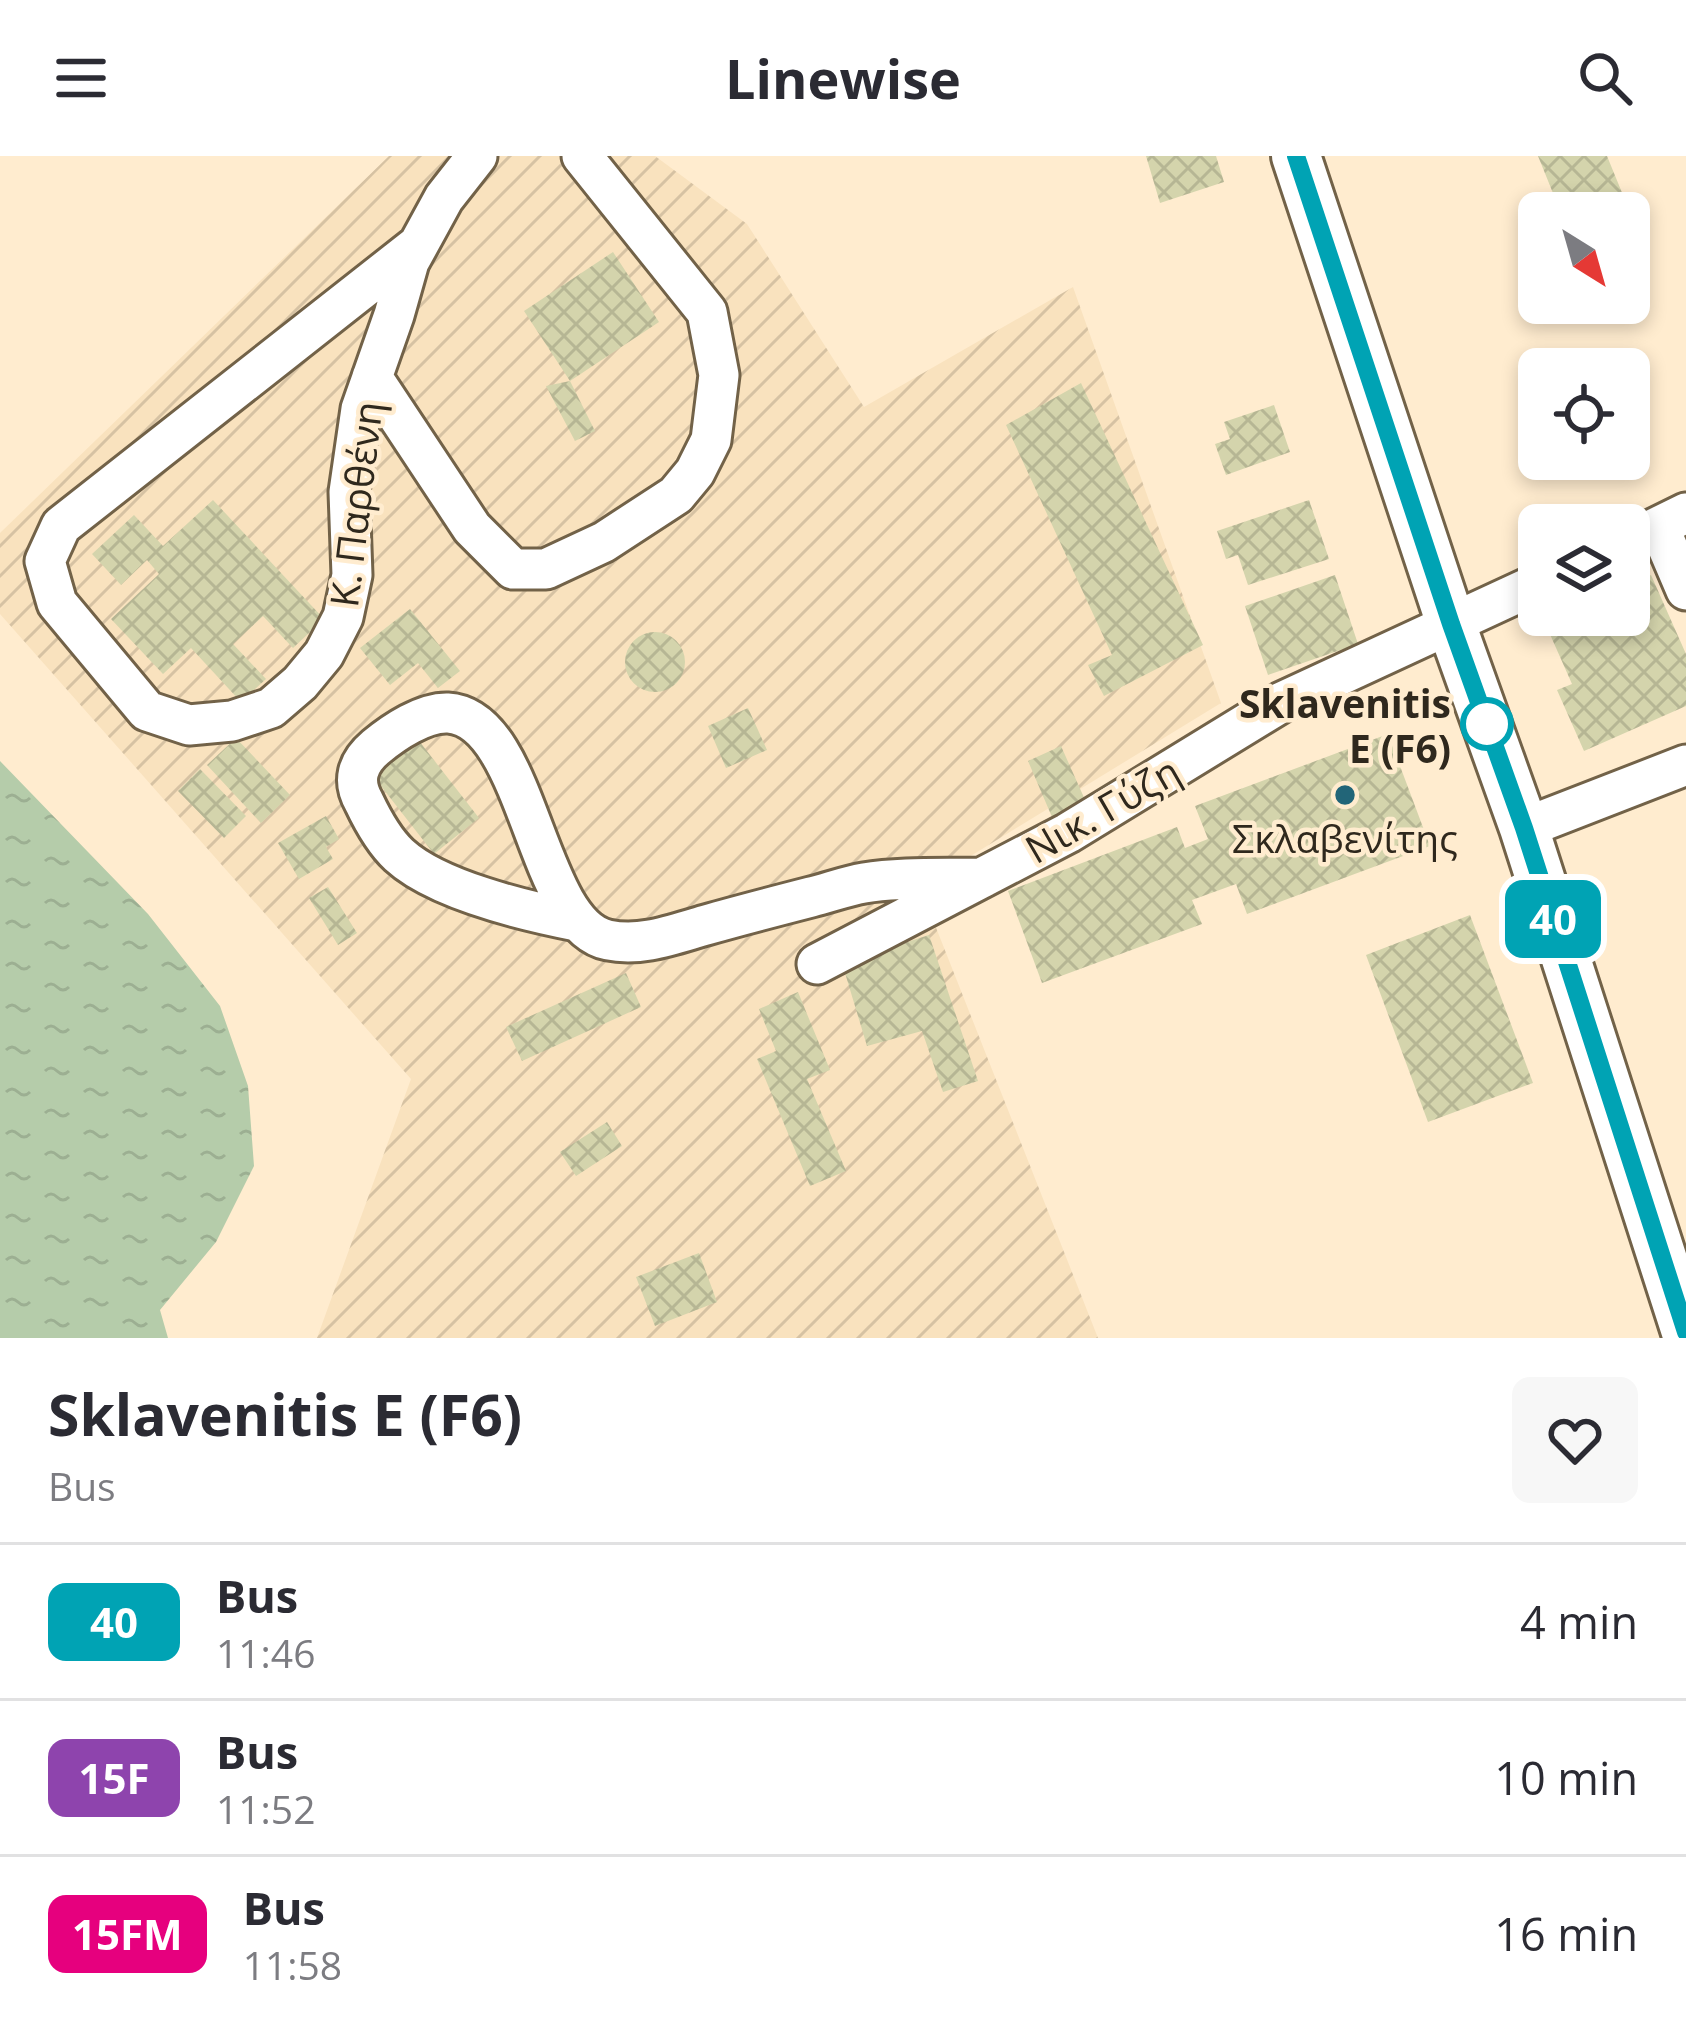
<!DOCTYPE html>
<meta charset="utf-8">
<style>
:root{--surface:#fff;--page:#f7f7f7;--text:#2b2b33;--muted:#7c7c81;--line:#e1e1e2}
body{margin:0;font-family:"Open Sans",sans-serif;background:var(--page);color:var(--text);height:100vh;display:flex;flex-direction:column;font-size:45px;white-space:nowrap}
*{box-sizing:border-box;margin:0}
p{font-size:39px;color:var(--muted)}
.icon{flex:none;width:66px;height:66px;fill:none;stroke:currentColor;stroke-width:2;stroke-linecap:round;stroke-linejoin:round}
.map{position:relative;height:1182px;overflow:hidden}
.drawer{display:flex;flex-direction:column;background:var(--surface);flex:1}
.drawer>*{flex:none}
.badge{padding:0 24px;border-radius:18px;font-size:42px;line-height:78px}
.needle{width:78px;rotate:143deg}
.tools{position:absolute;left:1518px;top:36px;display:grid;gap:24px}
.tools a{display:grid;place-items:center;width:132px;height:132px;border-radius:18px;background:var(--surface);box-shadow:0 6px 18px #0003;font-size:60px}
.map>.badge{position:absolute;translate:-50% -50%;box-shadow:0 0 0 6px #fff}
.round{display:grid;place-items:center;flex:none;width:126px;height:126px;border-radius:18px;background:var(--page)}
.overview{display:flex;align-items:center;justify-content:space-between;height:204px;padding:0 48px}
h1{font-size:57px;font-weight:700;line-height:90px}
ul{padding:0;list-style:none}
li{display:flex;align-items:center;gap:36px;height:156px;padding:0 48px;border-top:3px solid var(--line)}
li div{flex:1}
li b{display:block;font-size:45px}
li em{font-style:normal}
li .badge{min-width:132px;font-weight:700;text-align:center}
header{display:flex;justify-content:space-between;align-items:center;height:156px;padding:0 48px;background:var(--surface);font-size:54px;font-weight:700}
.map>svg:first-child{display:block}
.industrial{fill:url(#industrial-furrows)}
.water{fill:url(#water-ripples)}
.building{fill:url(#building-cross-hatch)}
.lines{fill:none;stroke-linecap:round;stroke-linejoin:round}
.minor-casing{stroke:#726248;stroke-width:45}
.major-casing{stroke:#726248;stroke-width:54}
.minor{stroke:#fff;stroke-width:39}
.major{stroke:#fff;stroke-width:48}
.line-casing{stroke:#fff;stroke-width:27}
.line{stroke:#00a3b4;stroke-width:18}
.stop-dot{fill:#fff;stroke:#00a3b4;stroke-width:6}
.poi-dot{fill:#226578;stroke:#ffeccf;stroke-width:4.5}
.labels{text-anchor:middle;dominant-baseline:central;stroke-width:9;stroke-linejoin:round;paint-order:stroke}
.street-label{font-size:39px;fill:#2f281d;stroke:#ffeccf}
.stop-label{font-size:39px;font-weight:bold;fill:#2f281d;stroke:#ffeccf;text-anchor:end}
.poi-label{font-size:39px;fill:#2f281d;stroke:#ffeccf}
</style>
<header><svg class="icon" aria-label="menu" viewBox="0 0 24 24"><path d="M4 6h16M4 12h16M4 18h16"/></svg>Linewise<svg class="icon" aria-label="search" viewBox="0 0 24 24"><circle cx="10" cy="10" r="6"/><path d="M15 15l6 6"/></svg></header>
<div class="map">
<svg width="1686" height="1182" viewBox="0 0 1686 1182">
<defs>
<pattern id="industrial-furrows" width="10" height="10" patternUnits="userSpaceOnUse" patternTransform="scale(3)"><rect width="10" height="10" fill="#f9e2be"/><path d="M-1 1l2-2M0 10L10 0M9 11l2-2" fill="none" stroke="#d6c2a3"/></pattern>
<pattern id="water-ripples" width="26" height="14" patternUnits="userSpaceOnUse" patternTransform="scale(3)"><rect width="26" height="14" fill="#b5ccaa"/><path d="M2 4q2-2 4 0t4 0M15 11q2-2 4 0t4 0" fill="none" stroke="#9caf92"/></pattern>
<pattern id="building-cross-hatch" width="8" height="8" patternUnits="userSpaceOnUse" patternTransform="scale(3)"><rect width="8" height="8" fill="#d4d4ac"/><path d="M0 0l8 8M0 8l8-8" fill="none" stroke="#b6b694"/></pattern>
</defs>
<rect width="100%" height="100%" fill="#ffeccf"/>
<!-- industrial -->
<path class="industrial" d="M389,0H655L747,68L864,251L1073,131L1221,547L920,731L1098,1182H317L411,923L0,458V377Z"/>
<!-- water -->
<path class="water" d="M0,605L148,758L220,850L248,930L254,1010L216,1086L160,1154L168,1182H0Z"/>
<!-- building -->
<path class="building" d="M1146,0H1216L1224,26L1160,47Z
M1538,0H1607L1625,44L1591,57H1561Z
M613,96L659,166L570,225L595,275L575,285L546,230L570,225L524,155Z
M1081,227L1203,489L1104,540L1088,509L1112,499L1006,269Z
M1274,249L1290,296L1226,319L1215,288L1230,283L1224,266Z
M213,344L324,463L293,492L263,460L233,488L266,523L241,546L191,492L163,518L111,463L159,418L147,404L121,429L92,398L134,359L163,390Z
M1309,344L1329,403L1248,429L1238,399L1226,403L1217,375Z
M1335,419L1358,488L1268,519L1245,450Z
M1651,419L1686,498V550L1584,595L1557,534L1572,528L1545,467L1562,459H1629V429Z
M410,453L460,515L438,532L418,507L390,529L360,492Z
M625 506a30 30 0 1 1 60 0a30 30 0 1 1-60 0Z
M748,552L767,594L726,612L708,570Z
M1388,578L1430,690L1247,758L1236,728L1192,744L1202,768L1042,827L1008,735L1177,671L1185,692L1208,683L1195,650Z
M416,581L479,662L434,698L370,616Z
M236,582L290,639L261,667L207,609Z
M1061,590L1086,646L1052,661L1028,605Z
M200,613L246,660L224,682L178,635Z
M326,660L339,683L326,691L333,703L299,723L278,687Z
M328,731L357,777L338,789L309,742Z
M1470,759L1533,927L1428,966L1366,799Z
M929,779L978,925L943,936L922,875L867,890L842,807Z
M626,817L641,851L522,905L506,871Z
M798,836L830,914L807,923L846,1015L810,1030L757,903L776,895L759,853Z
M607,966L622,990L576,1020L560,996Z
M699,1097L717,1146L655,1170L636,1121Z"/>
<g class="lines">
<defs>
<path id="minor" d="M418,89L61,370L45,405L57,447L147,555L189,569L232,565L271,552L300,527L324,498L343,461L352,419L349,336L361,253L394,159L409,106L444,42L477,0
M372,221L472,372L513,413H546L604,386L676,339L695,316L711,284L719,219L707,156L582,0
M1659,371L1686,434
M1629,385L1686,357
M1524,672L1686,609
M577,765C526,755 437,734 399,699C384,685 373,665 364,646C352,625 357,607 376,591C394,576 424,556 448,557C530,562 534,769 608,784C642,791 674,778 706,769C741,759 776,750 811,741C828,737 846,730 864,727C902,721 943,723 982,722
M817,808L1068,677L1282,546L1539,427"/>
<path id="major" d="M1296,0L1451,468L1524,672L1686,1176"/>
</defs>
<!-- minor casing -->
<use href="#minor" class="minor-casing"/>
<!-- major casing -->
<use href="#major" class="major-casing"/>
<!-- minor -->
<use href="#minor" class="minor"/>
<!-- major -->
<use href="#major" class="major"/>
</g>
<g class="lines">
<defs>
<path id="line" d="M1296,0L1451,468L1524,672L1686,1176"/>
</defs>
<!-- line casing -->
<use href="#line" class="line-casing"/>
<!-- line -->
<use href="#line" class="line"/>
</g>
<!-- markers -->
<circle class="stop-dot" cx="1487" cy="568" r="24"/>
<circle class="poi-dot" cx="1345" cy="639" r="12"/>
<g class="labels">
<!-- street labels -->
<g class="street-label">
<text transform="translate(355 348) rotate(-83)">Κ. Παρθένη</text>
<text transform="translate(1102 653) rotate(-30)">Νικ. Γύζη</text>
</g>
<!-- stop labels -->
<g class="stop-label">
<text x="1451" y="546">Sklavenitis<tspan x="1451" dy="45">E (F6)</tspan></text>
</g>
<!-- poi labels -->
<g class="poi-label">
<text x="1345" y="681">Σκλαβενίτης</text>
</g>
</g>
</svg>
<div class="tools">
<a><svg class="needle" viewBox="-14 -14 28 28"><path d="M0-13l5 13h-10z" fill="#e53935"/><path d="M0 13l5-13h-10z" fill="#7c7c81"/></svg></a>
<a><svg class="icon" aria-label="locate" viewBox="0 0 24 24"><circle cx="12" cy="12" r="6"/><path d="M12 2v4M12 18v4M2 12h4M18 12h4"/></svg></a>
<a><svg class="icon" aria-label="layers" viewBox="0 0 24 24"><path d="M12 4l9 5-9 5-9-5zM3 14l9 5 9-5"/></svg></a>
</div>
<b class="badge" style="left:1553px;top:763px;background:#00a3b4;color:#fff">40</b>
</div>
<section class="drawer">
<div class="overview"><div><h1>Sklavenitis E (F6)</h1><p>Bus</p></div><a class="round"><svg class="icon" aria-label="heart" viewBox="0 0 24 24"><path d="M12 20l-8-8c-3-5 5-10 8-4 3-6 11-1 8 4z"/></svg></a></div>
<ul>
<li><span class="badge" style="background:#00a3b4;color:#fff">40</span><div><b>Bus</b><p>11:46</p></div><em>4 min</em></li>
<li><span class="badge" style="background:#8e44ad;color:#fff">15F</span><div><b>Bus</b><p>11:52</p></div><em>10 min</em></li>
<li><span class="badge" style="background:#e6007e;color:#fff">15FM</span><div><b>Bus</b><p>11:58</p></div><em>16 min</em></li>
</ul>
</section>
